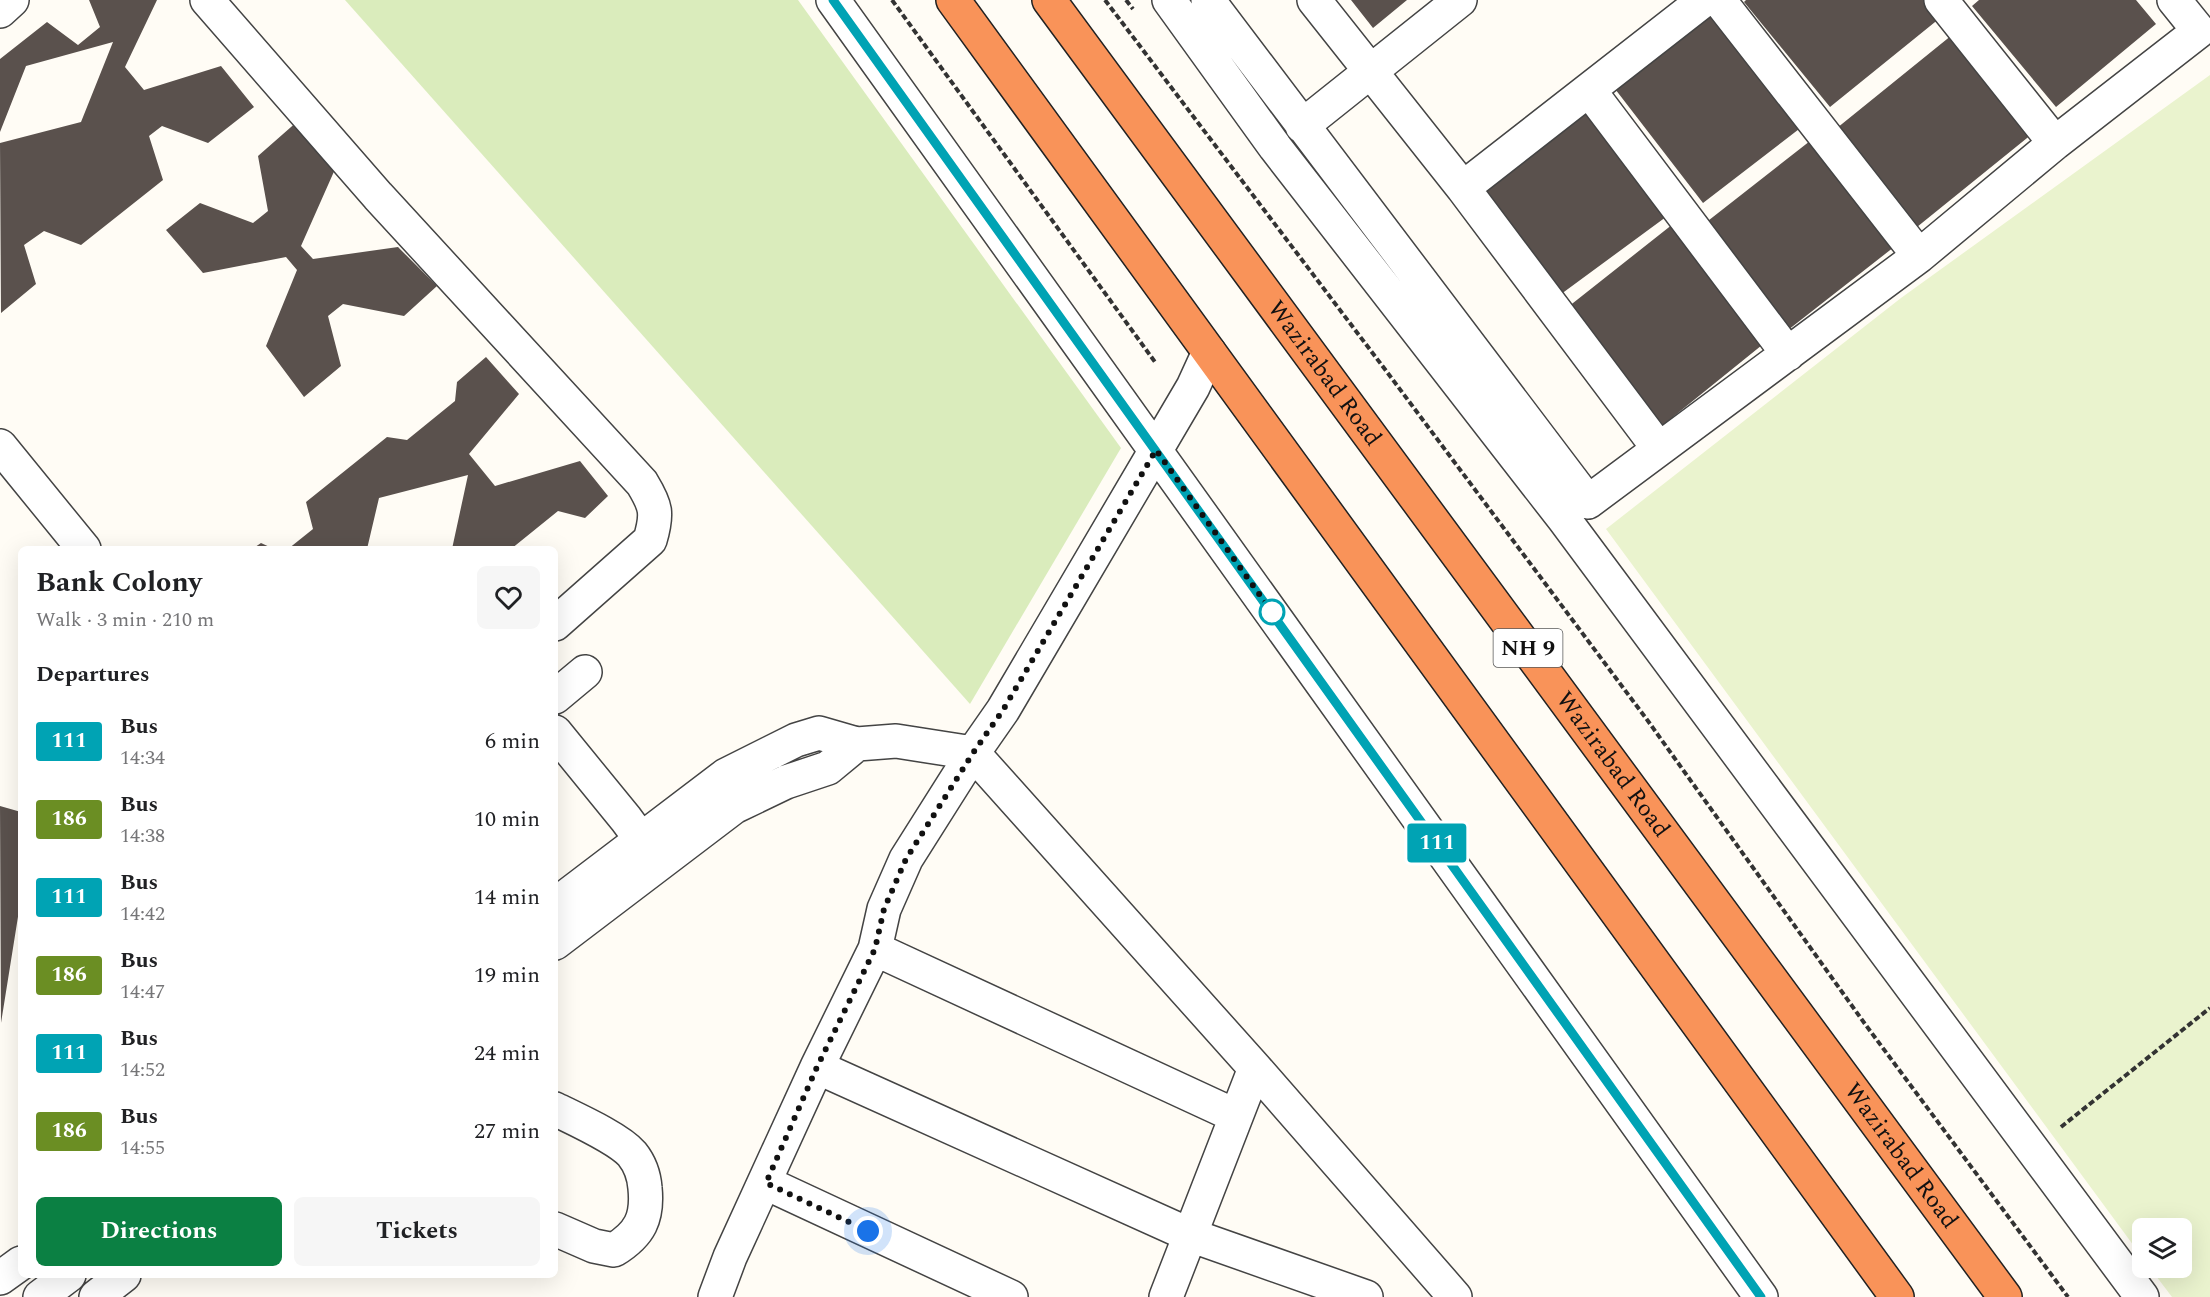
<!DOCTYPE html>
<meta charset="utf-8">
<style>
:root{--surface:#fff;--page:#f6f6f6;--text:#202124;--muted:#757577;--accent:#0b8043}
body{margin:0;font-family:Spectral,serif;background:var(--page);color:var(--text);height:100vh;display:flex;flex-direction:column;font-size:22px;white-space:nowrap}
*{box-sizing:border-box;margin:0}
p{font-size:20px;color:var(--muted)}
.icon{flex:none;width:33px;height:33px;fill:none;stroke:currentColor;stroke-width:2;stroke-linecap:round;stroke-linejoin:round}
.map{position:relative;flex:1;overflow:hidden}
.side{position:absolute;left:18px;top:546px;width:540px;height:732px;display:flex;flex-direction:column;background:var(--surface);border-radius:9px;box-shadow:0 6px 24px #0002}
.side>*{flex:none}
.badge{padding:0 12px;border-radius:4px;font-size:21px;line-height:39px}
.fabs{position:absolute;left:2132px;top:1218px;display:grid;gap:12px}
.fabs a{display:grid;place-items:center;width:60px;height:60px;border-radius:9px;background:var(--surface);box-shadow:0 6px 24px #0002;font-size:30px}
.you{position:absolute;width:30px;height:30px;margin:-15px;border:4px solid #fff;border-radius:50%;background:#1a73e8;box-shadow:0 0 0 9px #1a73e833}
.map>.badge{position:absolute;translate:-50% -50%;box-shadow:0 0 0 3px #fff}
h2{padding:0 18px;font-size:22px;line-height:54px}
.round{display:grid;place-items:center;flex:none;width:63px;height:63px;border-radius:9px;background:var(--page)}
.headline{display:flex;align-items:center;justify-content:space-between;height:102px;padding:0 18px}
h1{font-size:28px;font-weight:700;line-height:45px}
.button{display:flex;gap:12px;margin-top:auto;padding:12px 18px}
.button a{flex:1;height:69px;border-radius:9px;background:var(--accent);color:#fff;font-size:24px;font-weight:700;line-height:69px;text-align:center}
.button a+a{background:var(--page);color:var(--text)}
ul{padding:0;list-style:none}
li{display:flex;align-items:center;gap:18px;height:78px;padding:0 18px}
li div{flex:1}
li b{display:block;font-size:22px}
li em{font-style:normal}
li .badge{min-width:66px;font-weight:700;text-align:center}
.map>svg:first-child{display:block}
.green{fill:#daecbc}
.pitch{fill:#eaf3ce}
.building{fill:#5a514d}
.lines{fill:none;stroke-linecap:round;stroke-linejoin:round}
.minor-casing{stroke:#444;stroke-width:36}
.highway-casing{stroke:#222;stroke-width:36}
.path{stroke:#333;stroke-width:4;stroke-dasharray:6 3;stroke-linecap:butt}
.minor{stroke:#fff;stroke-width:33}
.highway{stroke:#f99359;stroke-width:33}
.line-casing{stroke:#fff;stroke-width:14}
.line{stroke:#00a3b4;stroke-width:9}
.walk{stroke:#111;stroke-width:6;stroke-dasharray:0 10.8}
.stop-dot{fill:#fff;stroke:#00a3b4;stroke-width:3}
.labels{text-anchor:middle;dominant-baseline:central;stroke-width:6;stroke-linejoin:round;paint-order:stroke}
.shield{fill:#fff;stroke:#585858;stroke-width:1.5}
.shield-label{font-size:22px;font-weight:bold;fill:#111}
.street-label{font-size:24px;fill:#111;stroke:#fff}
</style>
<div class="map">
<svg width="2210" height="1297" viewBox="0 0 2210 1297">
<rect width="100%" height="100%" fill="#fffcf5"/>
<!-- green -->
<path class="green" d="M345,0H798L1121,448L970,704Z"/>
<!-- pitch -->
<path class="pitch" d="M2210,75V1297H2172L2150,1268H2181V1228H2142V1257L1606,529L1901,298Z"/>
<!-- building -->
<path class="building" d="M89,0H157L125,67L144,90L221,66L254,107L208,143L162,126L149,136L163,180L81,245L44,231L24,245L36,284L1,313L0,143L81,122L113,42L26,66L0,132V59L47,22L78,45L100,27Z
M1351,0H1407L1373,28Z
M1746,0H1925L1940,18L1830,107L1744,2Z
M1979,0H2136L2156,24L2056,107L1972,6Z
M1712,8L1803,126L1703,203L1612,85Z
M1952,35L2032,134L1917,227L1837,128Z
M1589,103L1670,214L1553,300L1471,189Z
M299,120L336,167L301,246L313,259L398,247L437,286L404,316L343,304L328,316L341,366L304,397L266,346L297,270L286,257L203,273L166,230L200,203L253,223L268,211L258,156Z
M1810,141L1894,247L1788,330L1704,224Z
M1673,224L1767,341L1663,425L1568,307Z
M486,357L519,394L469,454L495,486L580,461L608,496L585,518L558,511L511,549H452L468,475L379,498L367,549H288L313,529L306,502L387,437L407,440L455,401L457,382Z
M261,543L274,549H252Z
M0,806L21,812V898L1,1023Z"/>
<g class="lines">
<defs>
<path id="minor" d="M207,0L378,196L642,483C656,506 658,513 650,540L555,624
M833,0L1761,1297
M1169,0L1275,147L1564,519L2142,1297
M1208,0L1588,502L1919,256L2055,143L2199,31L2174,0
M1314,0L1463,188L1659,449
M1719,0L1919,256
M1941,0L2055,143
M0,11L12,0
M1589,90L1788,354
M1302,126L1460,0
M1463,188L1704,0
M0,446L84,549
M555,697L585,672
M555,732L626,819L654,857
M555,905L726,775L796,740L819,733L857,744L896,741L973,753L1255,1068L1455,1297
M555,943L734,807L786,782L828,768L857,744
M875,949L1236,1116
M817,1067L1190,1235L1366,1297
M555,1109C575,1119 618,1138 632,1154C640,1164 644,1175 645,1188C648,1218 640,1234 614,1250L594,1246L555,1229
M766,1183L1011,1297
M0,1278L21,1263
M40,1297L69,1275
M96,1297L124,1275
M715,1297L730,1257L817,1067L875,949L884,909L906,859L973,753L1003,710L1193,387L1209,352
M1166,1297L1255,1068"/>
<g id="highway">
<path d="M953,0L1897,1297"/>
<path id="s1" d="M1049,0L2005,1297"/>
</g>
</defs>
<!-- minor casing -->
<use href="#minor" class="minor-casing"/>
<!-- highway casing -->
<use href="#highway" class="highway-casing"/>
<!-- path -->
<path class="path" d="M892,0L1155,362
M1105,0L1390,376L1648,721L1865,1024L2068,1297
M1126,0L1133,9
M2061,1127L2210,1008"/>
<!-- minor -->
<use href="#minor" class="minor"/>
<!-- highway -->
<use href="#highway" class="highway"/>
</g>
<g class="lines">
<defs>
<path id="line" d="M833,0L1761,1297"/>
</defs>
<!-- line casing -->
<use href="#line" class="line-casing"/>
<!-- line -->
<use href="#line" class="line"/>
<!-- walk -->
<path class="walk" d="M868,1231L766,1183L817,1067L875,949L884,909L906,859L973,753L1003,710L1156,450L1272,612"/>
</g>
<!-- markers -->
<circle class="stop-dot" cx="1272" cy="612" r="12"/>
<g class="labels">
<!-- shield labels -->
<rect class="shield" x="1493.5" y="629" width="69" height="38" rx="4.5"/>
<g class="shield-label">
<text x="1528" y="648">NH 9</text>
</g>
<!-- street labels -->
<g class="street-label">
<text stroke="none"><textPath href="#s1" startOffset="464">Wazirabad Road</textPath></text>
<text stroke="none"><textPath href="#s1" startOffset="950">Wazirabad Road</textPath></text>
<text stroke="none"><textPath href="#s1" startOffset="1436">Wazirabad Road</textPath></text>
</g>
</g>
</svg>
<div class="fabs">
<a><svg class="icon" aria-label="layers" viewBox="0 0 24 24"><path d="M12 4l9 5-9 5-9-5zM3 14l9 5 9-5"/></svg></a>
</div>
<div class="you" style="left:868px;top:1231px"></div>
<b class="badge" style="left:1437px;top:843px;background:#00a3b4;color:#fff">111</b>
<section class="side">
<div class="headline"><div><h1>Bank Colony</h1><p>Walk · 3 min · 210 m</p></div><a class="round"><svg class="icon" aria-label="heart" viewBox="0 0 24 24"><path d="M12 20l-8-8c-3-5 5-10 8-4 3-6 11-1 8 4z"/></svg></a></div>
<h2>Departures</h2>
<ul>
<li><span class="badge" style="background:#00a3b4;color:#fff">111</span><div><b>Bus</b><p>14:34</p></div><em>6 min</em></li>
<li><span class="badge" style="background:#6b8e23;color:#fff">186</span><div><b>Bus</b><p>14:38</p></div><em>10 min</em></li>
<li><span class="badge" style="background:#00a3b4;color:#fff">111</span><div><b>Bus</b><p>14:42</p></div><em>14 min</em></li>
<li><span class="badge" style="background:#6b8e23;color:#fff">186</span><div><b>Bus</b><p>14:47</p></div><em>19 min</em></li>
<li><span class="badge" style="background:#00a3b4;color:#fff">111</span><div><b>Bus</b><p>14:52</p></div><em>24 min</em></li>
<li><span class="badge" style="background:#6b8e23;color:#fff">186</span><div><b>Bus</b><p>14:55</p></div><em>27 min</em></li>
</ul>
<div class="button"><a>Directions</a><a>Tickets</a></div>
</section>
</div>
